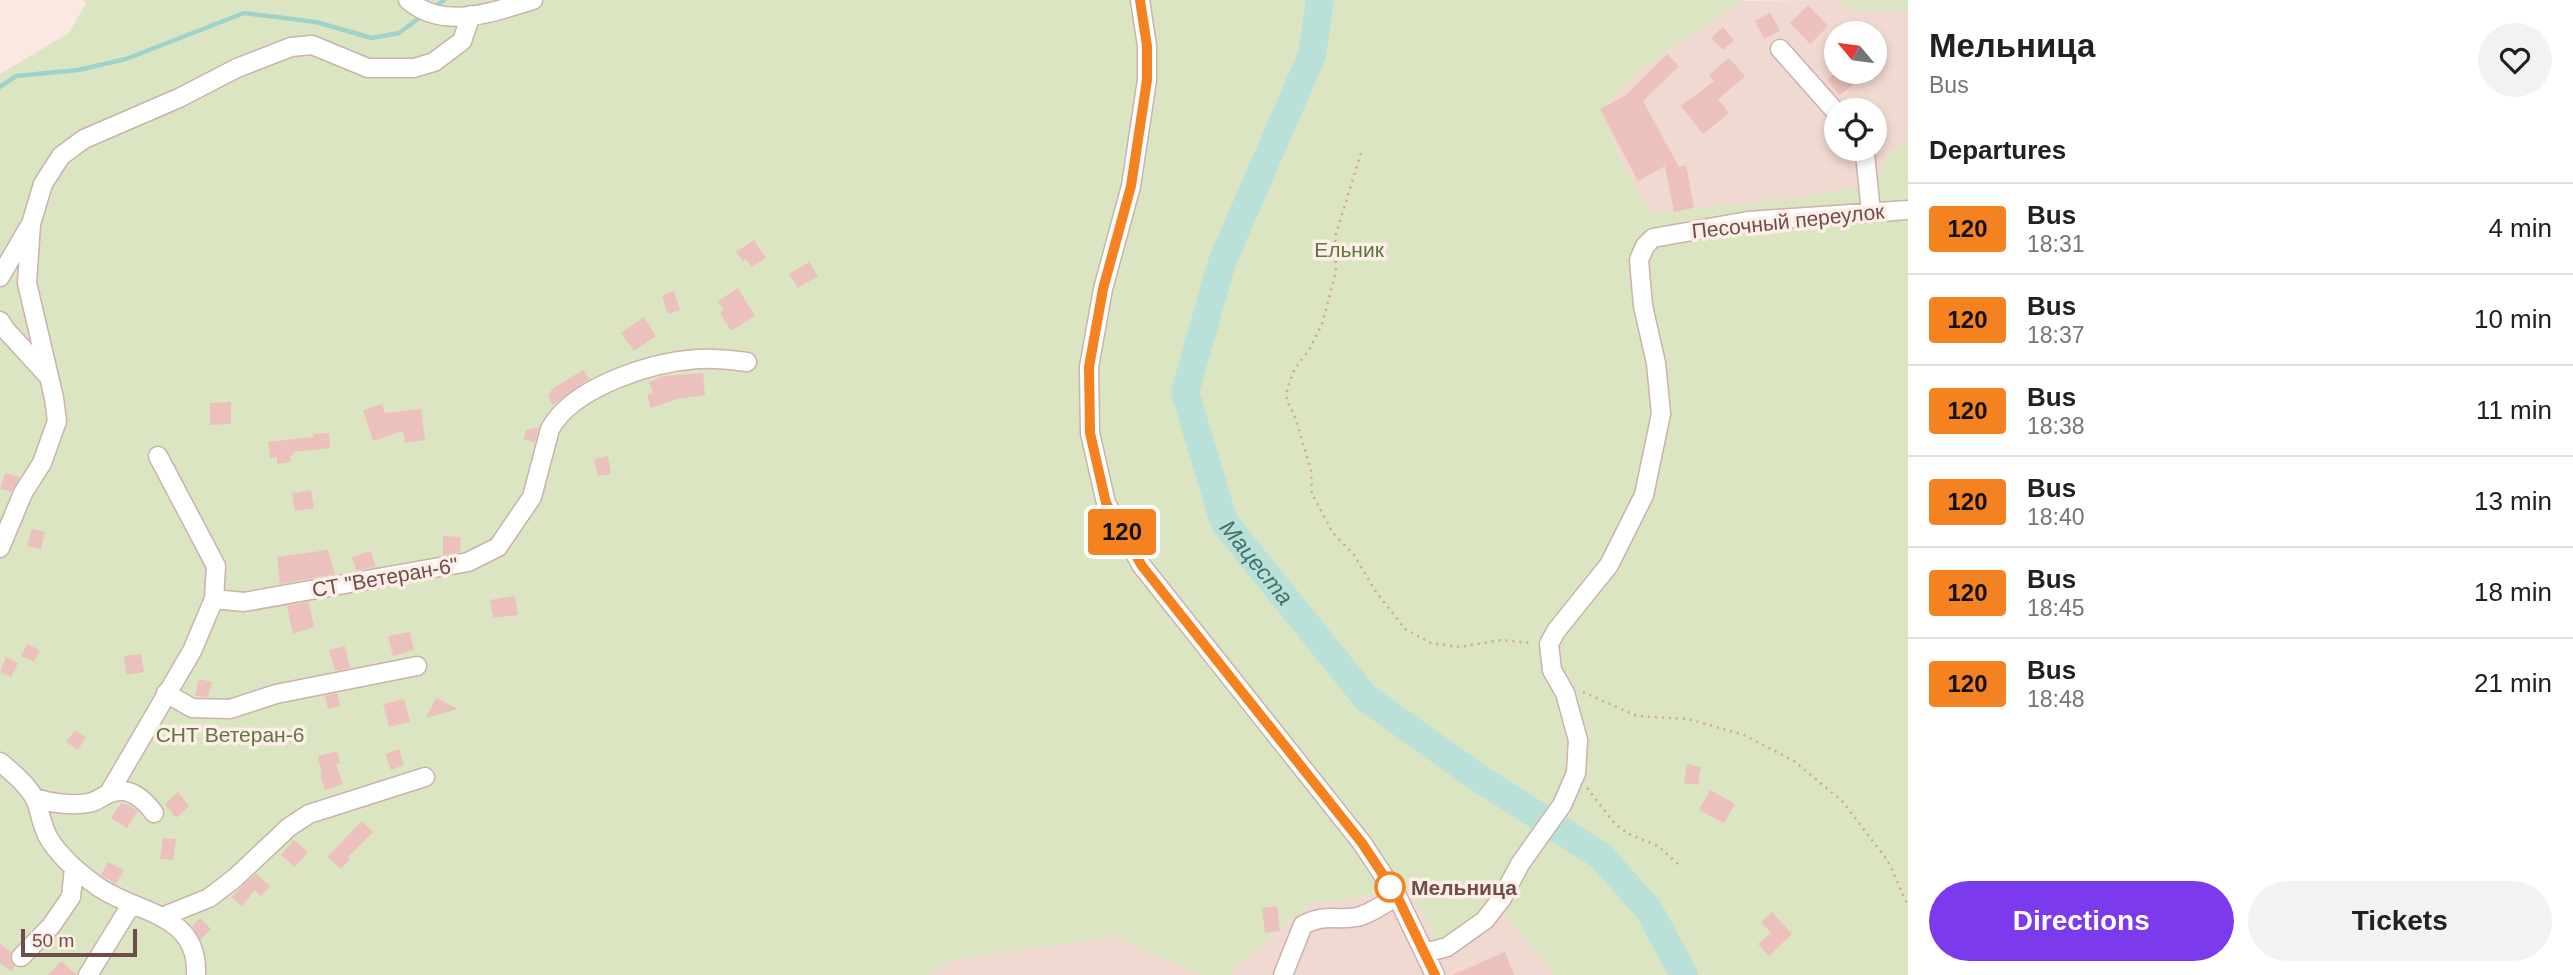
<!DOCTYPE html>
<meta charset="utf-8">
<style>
:root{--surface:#fff;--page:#f2f2f2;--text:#202124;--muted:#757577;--line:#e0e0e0;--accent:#7c3aed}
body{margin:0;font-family:Arial,sans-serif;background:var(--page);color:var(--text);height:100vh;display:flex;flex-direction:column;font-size:26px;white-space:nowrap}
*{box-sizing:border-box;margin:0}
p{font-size:23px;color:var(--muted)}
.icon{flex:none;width:38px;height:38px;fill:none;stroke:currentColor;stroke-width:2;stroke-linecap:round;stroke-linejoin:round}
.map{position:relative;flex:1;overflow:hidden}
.drawer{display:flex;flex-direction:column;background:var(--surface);width:665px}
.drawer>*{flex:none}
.badge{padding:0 14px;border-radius:5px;font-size:24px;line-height:46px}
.needle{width:46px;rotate:299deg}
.tools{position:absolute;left:1824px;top:21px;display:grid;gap:14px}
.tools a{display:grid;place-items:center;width:63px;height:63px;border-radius:50%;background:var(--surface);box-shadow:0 4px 10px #0003;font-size:35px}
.scale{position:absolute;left:21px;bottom:18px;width:116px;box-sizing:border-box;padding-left:7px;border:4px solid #6f4d4b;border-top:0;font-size:19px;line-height:24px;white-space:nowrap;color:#6f4d4b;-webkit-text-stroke:5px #fdeee7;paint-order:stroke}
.map>.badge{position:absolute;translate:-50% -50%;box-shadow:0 0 0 4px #fff}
h2{padding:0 21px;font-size:26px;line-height:63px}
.round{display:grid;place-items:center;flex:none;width:74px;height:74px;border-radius:37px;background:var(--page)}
.headline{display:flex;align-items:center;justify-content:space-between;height:119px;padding:0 21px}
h1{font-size:33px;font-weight:700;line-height:52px}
.cta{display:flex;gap:14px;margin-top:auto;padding:14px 21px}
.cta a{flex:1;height:80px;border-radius:42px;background:var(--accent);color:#fff;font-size:28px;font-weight:700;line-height:80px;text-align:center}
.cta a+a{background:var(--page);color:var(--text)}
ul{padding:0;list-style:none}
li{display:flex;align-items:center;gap:21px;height:91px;padding:0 21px;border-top:2px solid var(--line)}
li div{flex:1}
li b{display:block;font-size:26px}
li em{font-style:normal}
li .badge{min-width:77px;font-weight:700;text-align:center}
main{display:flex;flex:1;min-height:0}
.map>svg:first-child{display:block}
.residential{fill:#f0d9d1;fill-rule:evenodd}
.green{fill:#dbe5c2}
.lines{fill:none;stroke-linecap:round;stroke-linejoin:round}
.stream{stroke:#a0d2ca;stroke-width:4.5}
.river{stroke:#b9e1da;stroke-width:28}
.building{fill:#ecc0bc}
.minor-casing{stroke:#ccb1ad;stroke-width:21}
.path{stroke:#d1a4a0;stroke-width:2.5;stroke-dasharray:2 5;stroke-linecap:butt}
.minor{stroke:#fff;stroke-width:18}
.line-casing{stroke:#fff;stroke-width:16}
.line{stroke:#f58220;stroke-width:10}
.stop-dot{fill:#fff;stroke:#f58220;stroke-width:3.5}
.labels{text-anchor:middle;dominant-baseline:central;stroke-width:7;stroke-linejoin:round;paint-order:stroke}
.street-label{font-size:21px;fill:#6f4d4b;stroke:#fdeee7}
.park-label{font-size:21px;fill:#617444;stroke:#fdeee7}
.stop-label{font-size:21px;font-weight:bold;fill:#6f4d4b;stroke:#fdeee7;text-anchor:start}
.water-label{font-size:23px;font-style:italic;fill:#40736c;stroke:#fdeee7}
</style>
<main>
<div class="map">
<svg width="1908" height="975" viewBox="0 0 1908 975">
<rect width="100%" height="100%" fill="#fae9e2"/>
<!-- residential -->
<path class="residential" d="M1834,0L1858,10H1908V140L1888,156L1874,184L1796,198L1652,213L1620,161L1604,107L1643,68L1741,1ZM1836,33H1874V72H1836ZM1836,110H1874V149H1836Z
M1410,889L1439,946L1497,906L1556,975H1227L1309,905Z
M1113,936L1201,975H927L953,960Z"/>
<!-- green -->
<path class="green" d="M83,0H1746L1741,1L1643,68L1604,107L1620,161L1652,213L1796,198L1873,184L1888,156L1908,140V975H1556L1497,906L1439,946L1410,889L1309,905L1227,975H1201L1113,936L953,960L927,975H0V74L69,33L86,3Z
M1834,0H1908V10H1858Z"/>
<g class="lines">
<!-- stream -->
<path class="stream" d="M432,9L444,0
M0,87L16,76L78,70L126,59L244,13L316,22L372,38L399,33L422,16"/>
<!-- river -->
<path class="river" id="s1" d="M1320,0L1312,55L1222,262L1185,392L1224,522L1366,698L1477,777L1601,856L1649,910L1684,975"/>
</g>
<!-- building -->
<path class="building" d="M1808,5L1828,26L1810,44L1790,23Z
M1770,13L1780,31L1764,39L1755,21Z
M1723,27L1734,40L1723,50L1711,38Z
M1667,54L1679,66L1643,101L1679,167L1686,165L1694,208L1674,212L1665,166L1638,181L1600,109L1626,95Z
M1729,58L1745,76L1718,99L1729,113L1703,134L1681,106L1714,81L1709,75Z
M1838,72H1871L1839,95L1827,79Z
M754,240L766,258L752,267L746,259L743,261L736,252Z
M809,262L818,276L798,288L789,274Z
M738,288L755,316L731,331L720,313L724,310L718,301Z
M674,291L680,310L668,314L662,296Z
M644,317L656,336L634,351L621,333Z
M583,370L589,379L553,405L548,397L552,389Z
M703,373L705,395L677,399L651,408L647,395L653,393L649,382L664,376Z
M231,402V424L210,425V403Z
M382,404L385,413L421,409L425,440L405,443L403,431L373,441L363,410Z
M539,427L535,442L524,440L526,430Z
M329,433L330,448L293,452V455L290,456L291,462L277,464V457L270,458L268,442L313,437V434Z
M608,456L611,474L598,476L594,459Z
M5,473L20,477L11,492L0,489Z
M311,490L314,508L295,511L292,493Z
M32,529L45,532L41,549L27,546Z
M443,536L461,537L460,552L443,555Z
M328,550L335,574L280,584L277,557Z
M371,551L376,567L356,570L352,557Z
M515,596L518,615L493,618L490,600Z
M309,602L314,627L293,634L287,606Z
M410,632L414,650L393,656L388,636Z
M27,644L40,650L34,662L21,656Z
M345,646L350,668L335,671L329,650Z
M141,654L144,672L126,675L124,656Z
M6,657L18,663L11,677L0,672Z
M199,679L212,682L208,697L195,696Z
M337,693L340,706L328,709L325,696Z
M436,698L458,709L426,718Z
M404,699L410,722L389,727L383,704Z
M75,730L86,737L78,750L66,742Z
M399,749L404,765L391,770L385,754Z
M337,751L340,763L336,764L343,784L325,790L320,776L322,775L318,756Z
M1687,764L1701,767L1698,785L1684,783Z
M1710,790L1735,804L1724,823L1699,810Z
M178,792L189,806L176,818L165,804Z
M121,803L129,805L138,811L127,828L111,818Z
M362,821L373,832L348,857L350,859L341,869L327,857Z
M163,838L176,839L173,860L160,859Z
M294,840L308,852L295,867L281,855Z
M108,862L124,870L116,884L101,875Z
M256,874L270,886L261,896L255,890L242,906L231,897Z
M1277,906L1280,931L1265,933L1262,908Z
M1772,912L1792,934L1769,956L1758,944L1771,933L1761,922Z
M200,918L211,929L200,940L192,926Z
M0,944L11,952L10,959L15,966L11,971L0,963Z
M1505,952L1514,975H1452Z
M61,961L77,975H48Z"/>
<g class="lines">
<defs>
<path id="minor" d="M408,0C443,31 494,12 533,0
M1140,0L1147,46V80L1131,186L1103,289L1089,367L1090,433L1106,503L1142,566L1362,843L1397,896L1435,975
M1780,49L1836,112
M1861,149L1865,154L1871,212
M0,277L29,227
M0,321L5,329L48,376
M0,548L23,493L42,463L57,421L54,398L27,283L31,224L43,184L61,156L84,139L179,98L237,68L291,47L312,45L368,68H414L434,62L462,41L471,15
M214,599L244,602L468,562L498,547L532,497L550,429C573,387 651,362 698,359C714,358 731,360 747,362
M166,693L192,708L230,709L276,694L417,666
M0,762C12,772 29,786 36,801C40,812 42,826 48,837C59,856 79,873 97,886C136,914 199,912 196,975
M109,793L192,651L214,599L216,566L158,456
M35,798C50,803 72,806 88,803C96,802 101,797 108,794C128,785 143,798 154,813
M164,916L209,898L235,878L289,827L309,814L425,777
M1425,953L1447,947L1485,920L1502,898L1520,864L1562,805L1576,773L1578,740L1565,693L1552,670L1549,644L1556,631L1609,565L1644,495L1661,414L1656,363L1643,306L1639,260L1645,246L1653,238L1748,221L1908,210
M21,957L51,926L71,897L74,868
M88,975L131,905
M1283,975L1303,925C1327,913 1335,921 1357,917C1371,914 1385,903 1397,896"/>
</defs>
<!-- minor casing -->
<use href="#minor" class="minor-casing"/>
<!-- path -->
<path class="path" d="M1361,153L1335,237L1336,272L1322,324L1309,350L1294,370L1287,389V401L1296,419L1311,471L1312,494L1333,533L1354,555L1376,592L1405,629L1431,643L1460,647L1501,640L1532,643
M1583,692L1637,716L1688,719L1744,735L1794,761L1842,801L1888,861L1908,906
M1587,788L1615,824L1629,834L1658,846L1679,865"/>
<!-- minor -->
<use href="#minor" class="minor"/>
</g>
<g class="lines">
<defs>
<path id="line" d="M1140,0L1147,46V80L1131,186L1103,289L1089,367L1090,433L1106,503L1142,566L1362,843L1397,896L1435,975"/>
</defs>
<!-- line casing -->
<use href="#line" class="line-casing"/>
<!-- line -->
<use href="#line" class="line"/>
</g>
<!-- markers -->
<circle class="stop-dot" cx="1390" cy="887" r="14"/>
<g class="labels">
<!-- street labels -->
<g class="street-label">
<text transform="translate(1788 221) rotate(-6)">Песочный переулок</text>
<text transform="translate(385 577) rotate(-10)">СТ "Ветеран-6"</text>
</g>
<!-- park labels -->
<g class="park-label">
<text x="1349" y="249">Ельник</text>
<text x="230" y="734">СНТ Ветеран-6</text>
</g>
<!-- stop labels -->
<g class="stop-label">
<text x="1411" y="887">Мельница</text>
</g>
<!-- water labels -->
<g class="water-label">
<text stroke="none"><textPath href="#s1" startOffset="604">Мацеста</textPath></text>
</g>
</g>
</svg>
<div class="tools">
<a><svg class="needle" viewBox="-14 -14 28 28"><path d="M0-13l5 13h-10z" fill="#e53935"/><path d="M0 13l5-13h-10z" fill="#757577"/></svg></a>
<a><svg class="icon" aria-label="locate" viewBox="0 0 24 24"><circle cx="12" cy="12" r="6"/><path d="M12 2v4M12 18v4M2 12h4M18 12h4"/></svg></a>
</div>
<div class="scale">50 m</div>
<b class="badge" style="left:1122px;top:532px;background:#f58220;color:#111">120</b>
</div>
<section class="drawer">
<div class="headline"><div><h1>Мельница</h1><p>Bus</p></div><a class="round"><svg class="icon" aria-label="heart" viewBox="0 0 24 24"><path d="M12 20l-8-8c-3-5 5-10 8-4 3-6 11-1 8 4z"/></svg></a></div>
<h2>Departures</h2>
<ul>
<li><span class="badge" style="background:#f58220;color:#111">120</span><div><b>Bus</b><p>18:31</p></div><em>4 min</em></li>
<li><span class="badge" style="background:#f58220;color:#111">120</span><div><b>Bus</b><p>18:37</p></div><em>10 min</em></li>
<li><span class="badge" style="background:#f58220;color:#111">120</span><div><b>Bus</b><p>18:38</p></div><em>11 min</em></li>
<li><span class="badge" style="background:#f58220;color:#111">120</span><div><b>Bus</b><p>18:40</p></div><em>13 min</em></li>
<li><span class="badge" style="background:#f58220;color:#111">120</span><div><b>Bus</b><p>18:45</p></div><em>18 min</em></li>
<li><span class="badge" style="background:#f58220;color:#111">120</span><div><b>Bus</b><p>18:48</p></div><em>21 min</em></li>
</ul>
<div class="cta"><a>Directions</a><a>Tickets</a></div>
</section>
</main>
